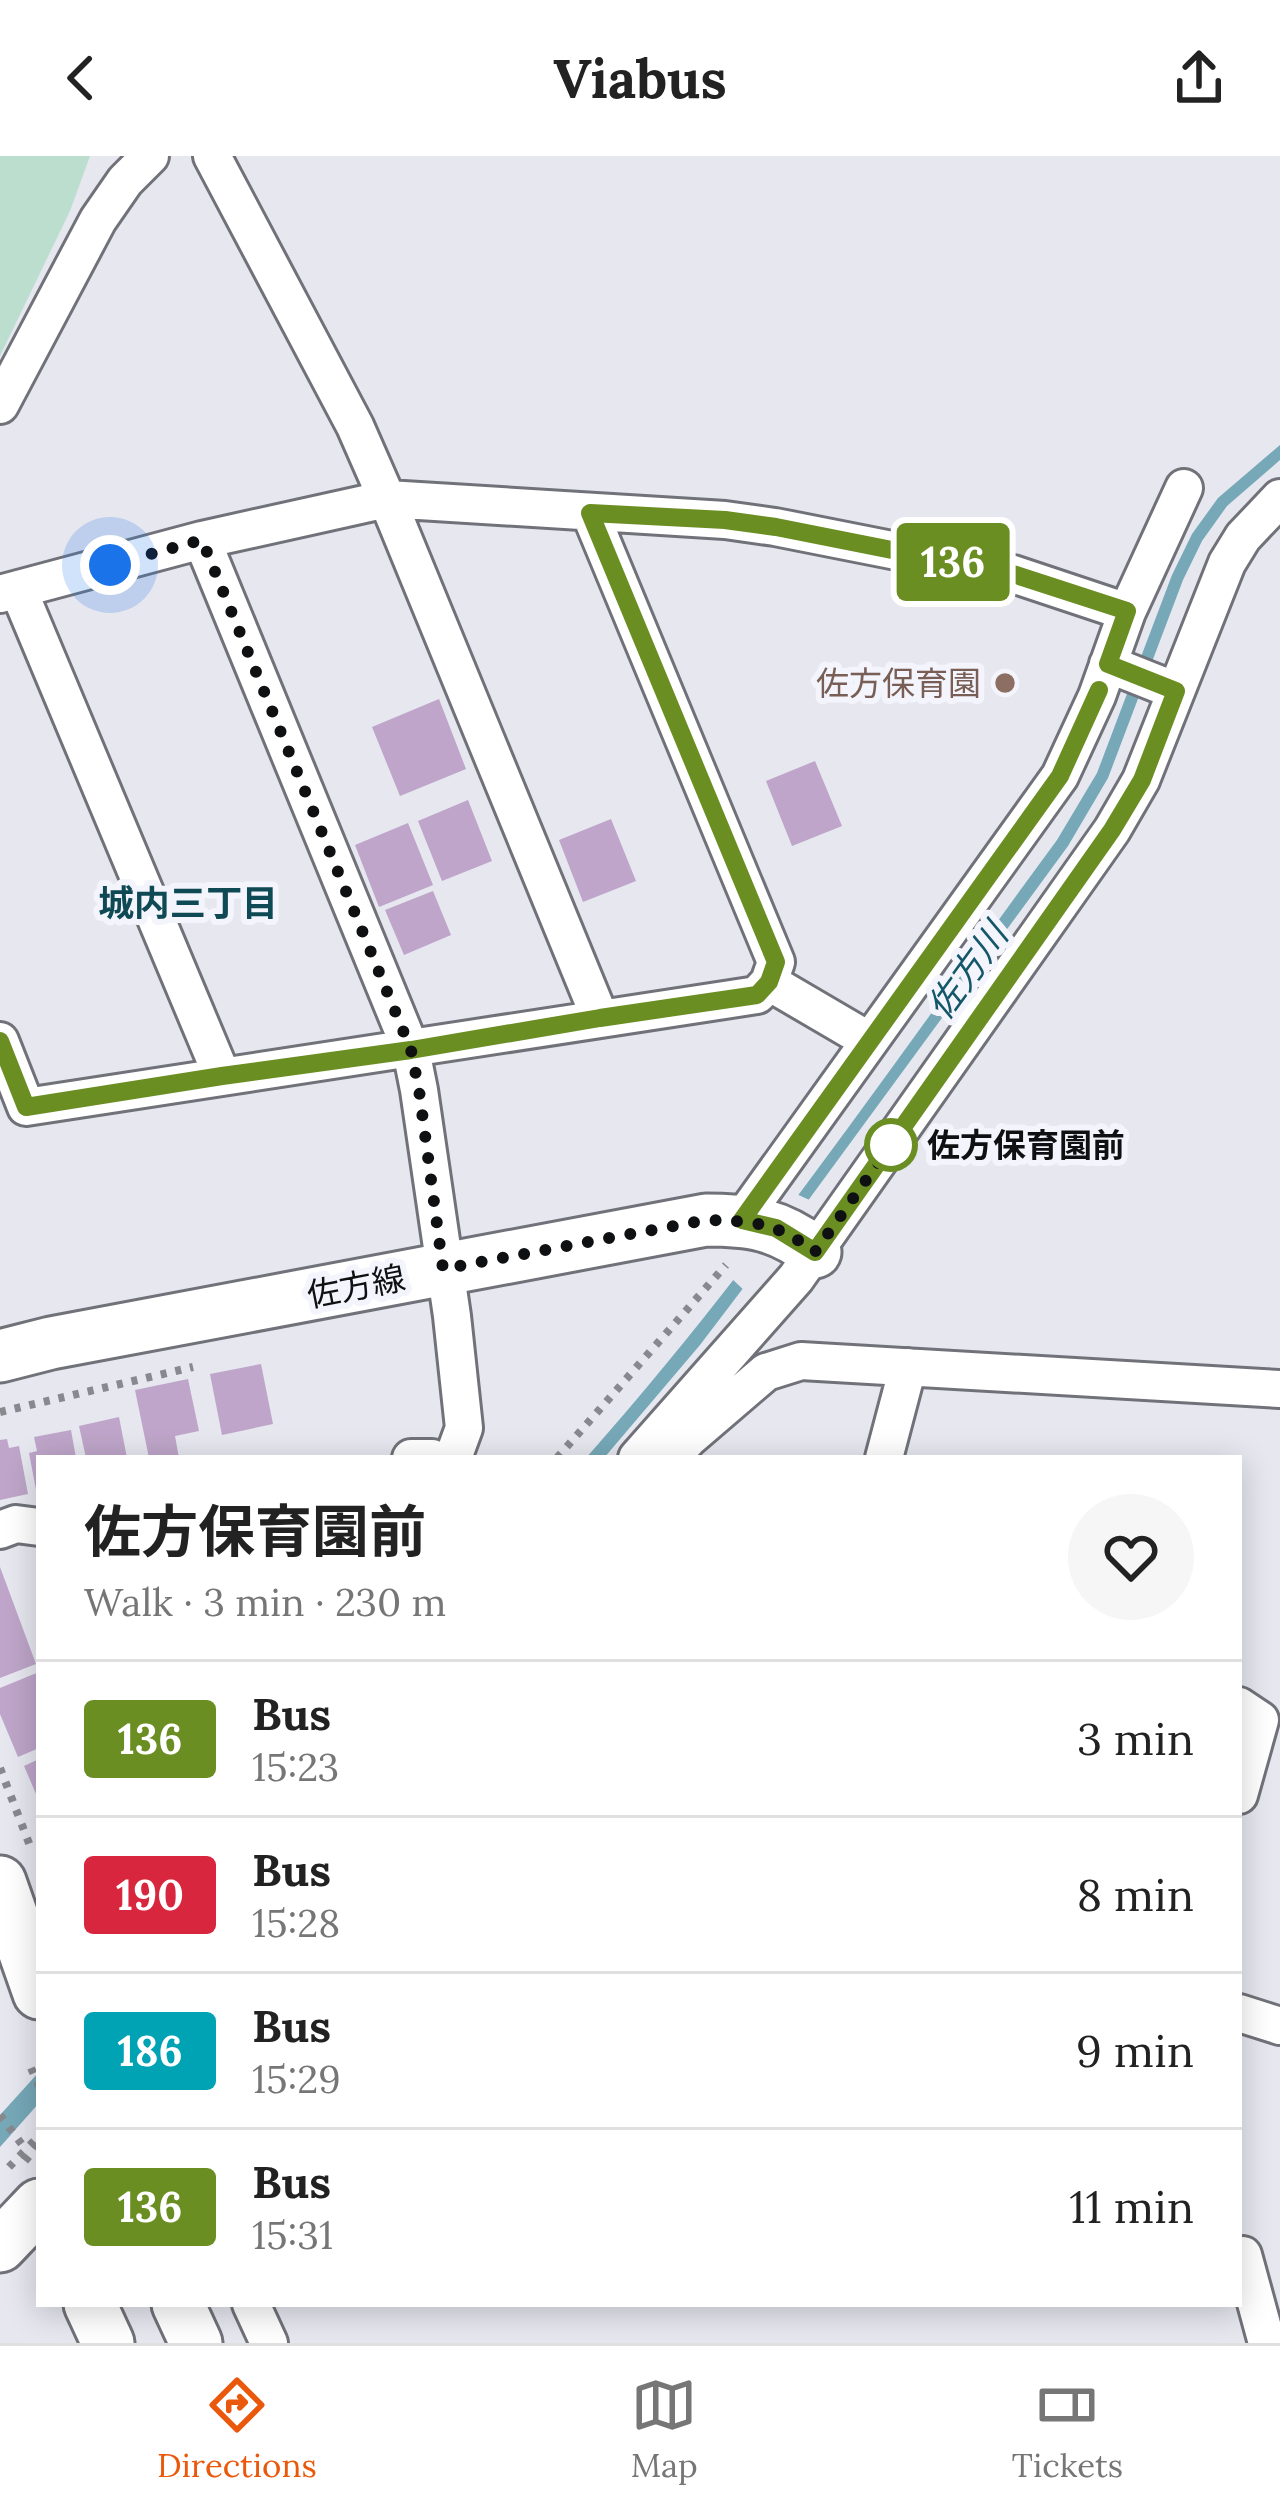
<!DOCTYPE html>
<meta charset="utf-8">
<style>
:root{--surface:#fff;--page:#f6f6f6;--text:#222;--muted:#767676;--line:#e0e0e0;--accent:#ea580c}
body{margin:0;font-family:Lora,"Noto Sans JP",serif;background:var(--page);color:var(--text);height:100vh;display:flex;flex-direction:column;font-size:45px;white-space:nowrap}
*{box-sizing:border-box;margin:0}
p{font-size:39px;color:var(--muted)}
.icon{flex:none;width:66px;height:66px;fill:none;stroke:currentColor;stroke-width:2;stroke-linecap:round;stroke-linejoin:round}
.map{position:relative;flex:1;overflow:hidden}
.side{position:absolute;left:36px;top:1299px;width:1206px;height:852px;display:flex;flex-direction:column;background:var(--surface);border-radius:0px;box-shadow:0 6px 30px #0003}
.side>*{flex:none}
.badge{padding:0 24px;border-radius:9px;font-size:42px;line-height:78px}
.you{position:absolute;width:60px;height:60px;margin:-30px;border:9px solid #fff;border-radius:50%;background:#1a73e8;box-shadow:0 0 0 18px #1a73e833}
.map>.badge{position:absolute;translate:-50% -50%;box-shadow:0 0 0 6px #fff}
.round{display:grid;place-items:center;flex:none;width:126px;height:126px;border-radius:63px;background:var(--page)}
.head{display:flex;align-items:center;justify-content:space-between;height:204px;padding:0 48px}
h1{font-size:57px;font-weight:700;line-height:90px}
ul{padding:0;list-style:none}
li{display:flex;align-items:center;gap:36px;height:156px;padding:0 48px;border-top:3px solid var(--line)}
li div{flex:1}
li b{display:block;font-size:45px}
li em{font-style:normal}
li .badge{min-width:132px;font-weight:700;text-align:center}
header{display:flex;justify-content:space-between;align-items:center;height:156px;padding:0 48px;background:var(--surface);font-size:54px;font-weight:700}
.tab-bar{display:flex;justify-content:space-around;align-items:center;height:168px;border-top:3px solid var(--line);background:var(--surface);font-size:33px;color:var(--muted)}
.tab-bar a{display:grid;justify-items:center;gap:6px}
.tab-bar .on{color:var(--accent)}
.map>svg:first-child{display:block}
.green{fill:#bcdece}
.water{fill:#76a8b8}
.pier{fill:#e6e7ef}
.building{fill:#bea5c9}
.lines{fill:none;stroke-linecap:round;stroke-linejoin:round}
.street-casing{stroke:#717279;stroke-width:42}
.secondary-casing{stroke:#717279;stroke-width:57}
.path{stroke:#88898e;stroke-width:8;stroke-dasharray:6 9;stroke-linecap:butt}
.street{stroke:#fff;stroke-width:36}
.secondary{stroke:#fff;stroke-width:51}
.line-casing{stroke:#fff;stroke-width:27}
.line{stroke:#6b8e23;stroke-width:18}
.walk{stroke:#0f1012;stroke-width:12;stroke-dasharray:0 21.6}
.education-dot{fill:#8d6e63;stroke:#f3f4fc;stroke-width:4.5}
.stop-dot{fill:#fff;stroke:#6b8e23;stroke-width:6}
.labels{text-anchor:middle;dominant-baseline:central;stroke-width:12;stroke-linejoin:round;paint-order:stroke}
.education-label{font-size:33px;fill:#785e54;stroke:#f3f4fc;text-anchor:end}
.stop-label{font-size:33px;font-weight:bold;fill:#0f1012;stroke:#f3f4fc;text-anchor:start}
.street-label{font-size:33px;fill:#0f1012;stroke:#f3f4fc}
.neighbourhood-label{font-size:36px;font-weight:bold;fill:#0e4954;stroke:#f3f4fc}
.water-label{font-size:36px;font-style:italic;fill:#135769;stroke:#f3f4fc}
</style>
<header><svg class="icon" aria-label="back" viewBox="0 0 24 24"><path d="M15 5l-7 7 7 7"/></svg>Viabus<svg class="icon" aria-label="share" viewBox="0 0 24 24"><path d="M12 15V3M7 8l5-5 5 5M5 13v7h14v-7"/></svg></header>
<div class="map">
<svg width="1280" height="2187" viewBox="0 0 1280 2187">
<rect width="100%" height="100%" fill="#e6e7ef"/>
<!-- green -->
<path class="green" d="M0,0H90L70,55L0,200Z"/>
<!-- water -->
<path class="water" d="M1280,289V304L1227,350L1202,385L1183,424L1108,622L1068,690L763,1106L700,1189L604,1302H586C758,1108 904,892 1057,684L1097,617L1172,419L1192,378L1218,342Z
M39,1916V1947L0,1991V1959Z"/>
<!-- pier -->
<path class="pier" d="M792,1036L814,1046L747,1137L730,1121Z"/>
<!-- building -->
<path class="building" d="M439,543L466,613L400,640L372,571Z
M815,605L842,670L792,690L766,625Z
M468,644L492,705L442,725L418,665Z
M611,663L636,725L583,746L559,684Z
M408,667L433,729L379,751L355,689Z
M433,735L451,779L404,799L385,754Z
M261,1208L273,1268L222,1279L210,1218Z
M188,1223L199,1275L175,1280L179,1302H149L135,1234Z
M119,1261L127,1302H86L79,1270Z
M71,1274L76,1302H39V1339H37L29,1297L37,1295L34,1281Z
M7,1283L9,1292L19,1290L28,1338L0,1344V1284Z
M0,1411L36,1508L0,1522Z
M39,1516V1592L18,1601L0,1558V1532Z
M39,1603V1645L24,1610Z"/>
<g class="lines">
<defs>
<path id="street" d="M212,0L355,270L387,343L725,364L775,371L1013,418L1127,456
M0,249L98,64L125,25L150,0
M202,384L411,894L419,934L452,1160L464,1272L453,1302
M18,433L222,920
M0,438L202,384L387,343L600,862
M1108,508L1176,535
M769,826L856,877
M0,885L26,951L757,839L769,826L776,806L590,357
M742,1063L1060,620L1097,540L1127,456L1184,332
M411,1302H432
M637,1302L796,1122L1112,674L1141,624L1227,407L1243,381L1280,342
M670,1302L689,1282L766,1216L801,1205L1280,1233
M884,1302L908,1211
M0,1374L16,1368L39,1371
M1239,1550L1260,1564L1239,1639
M1239,1857L1280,1870
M1243,2099L1267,2187
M251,2148L269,2187"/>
<path id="secondary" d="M0,1200L51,1187L706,1064C751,1064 778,1068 815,1096
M0,1726L39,1837
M0,2090L39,2049
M90,2148L108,2187
M178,2148L196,2187"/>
</defs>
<!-- street casing -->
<use href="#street" class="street-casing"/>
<!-- secondary casing -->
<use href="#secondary" class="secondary-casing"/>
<!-- path -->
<path class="path" d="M0,1256L193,1211
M557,1302L726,1109
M0,1612L32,1695
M31,1912L39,1930
M0,1959L26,1994
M25,2005L39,1988
M9,2011L35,1984"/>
<!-- street -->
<use href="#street" class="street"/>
<!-- secondary -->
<use href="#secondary" class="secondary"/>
</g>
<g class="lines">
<defs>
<path id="line" d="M0,885L26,951L222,920L411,894L600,862L757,839L769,826L776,806L590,357L725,364L776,371L1013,418L1127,455L1108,508L1176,535L1142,624L1112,674L815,1096L776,1072L742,1064L1060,620L1099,534"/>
</defs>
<!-- line casing -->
<use href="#line" class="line-casing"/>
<!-- line -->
<use href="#line" class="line"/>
<!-- walk -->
<path class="walk" d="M110,409L202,384L411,894L419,934L443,1113L706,1064C752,1065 776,1066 815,1096L891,989"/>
</g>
<!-- markers -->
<circle class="education-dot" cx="1005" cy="527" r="12"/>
<circle class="stop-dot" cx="891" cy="989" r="24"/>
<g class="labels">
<!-- education labels -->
<g class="education-label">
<text x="981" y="527">佐方保育園</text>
</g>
<!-- stop labels -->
<g class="stop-label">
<text x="927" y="989">佐方保育園前</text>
</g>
<!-- street labels -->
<g class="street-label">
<text transform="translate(356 1130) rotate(-11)">佐方線</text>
</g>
<!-- neighbourhood labels -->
<g class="neighbourhood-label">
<text x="188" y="747">城内三丁目</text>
</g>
<!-- water labels -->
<g class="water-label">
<text transform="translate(967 815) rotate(-54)">佐方川</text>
</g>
</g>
</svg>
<div class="you" style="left:110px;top:409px"></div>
<b class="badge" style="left:953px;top:406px;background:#6b8e23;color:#fff">136</b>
<section class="side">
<div class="head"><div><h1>佐方保育園前</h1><p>Walk · 3 min · 230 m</p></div><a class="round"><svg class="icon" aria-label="heart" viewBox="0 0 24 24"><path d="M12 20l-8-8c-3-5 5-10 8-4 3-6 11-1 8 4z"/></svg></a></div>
<ul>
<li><span class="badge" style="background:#6b8e23;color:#fff">136</span><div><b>Bus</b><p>15:23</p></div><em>3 min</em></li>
<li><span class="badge" style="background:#d7263d;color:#fff">190</span><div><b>Bus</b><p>15:28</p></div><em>8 min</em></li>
<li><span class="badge" style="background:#00a3b4;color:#fff">186</span><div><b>Bus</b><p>15:29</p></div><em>9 min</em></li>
<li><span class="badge" style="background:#6b8e23;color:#fff">136</span><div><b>Bus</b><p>15:31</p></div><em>11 min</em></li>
</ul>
</section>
</div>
<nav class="tab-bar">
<a class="on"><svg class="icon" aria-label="directions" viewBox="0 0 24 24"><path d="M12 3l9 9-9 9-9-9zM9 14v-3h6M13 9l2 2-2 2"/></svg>Directions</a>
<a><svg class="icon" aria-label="map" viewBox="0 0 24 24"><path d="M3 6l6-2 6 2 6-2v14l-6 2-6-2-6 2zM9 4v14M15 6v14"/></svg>Map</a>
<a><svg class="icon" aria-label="tickets" viewBox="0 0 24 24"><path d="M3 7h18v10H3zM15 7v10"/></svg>Tickets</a>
</nav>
